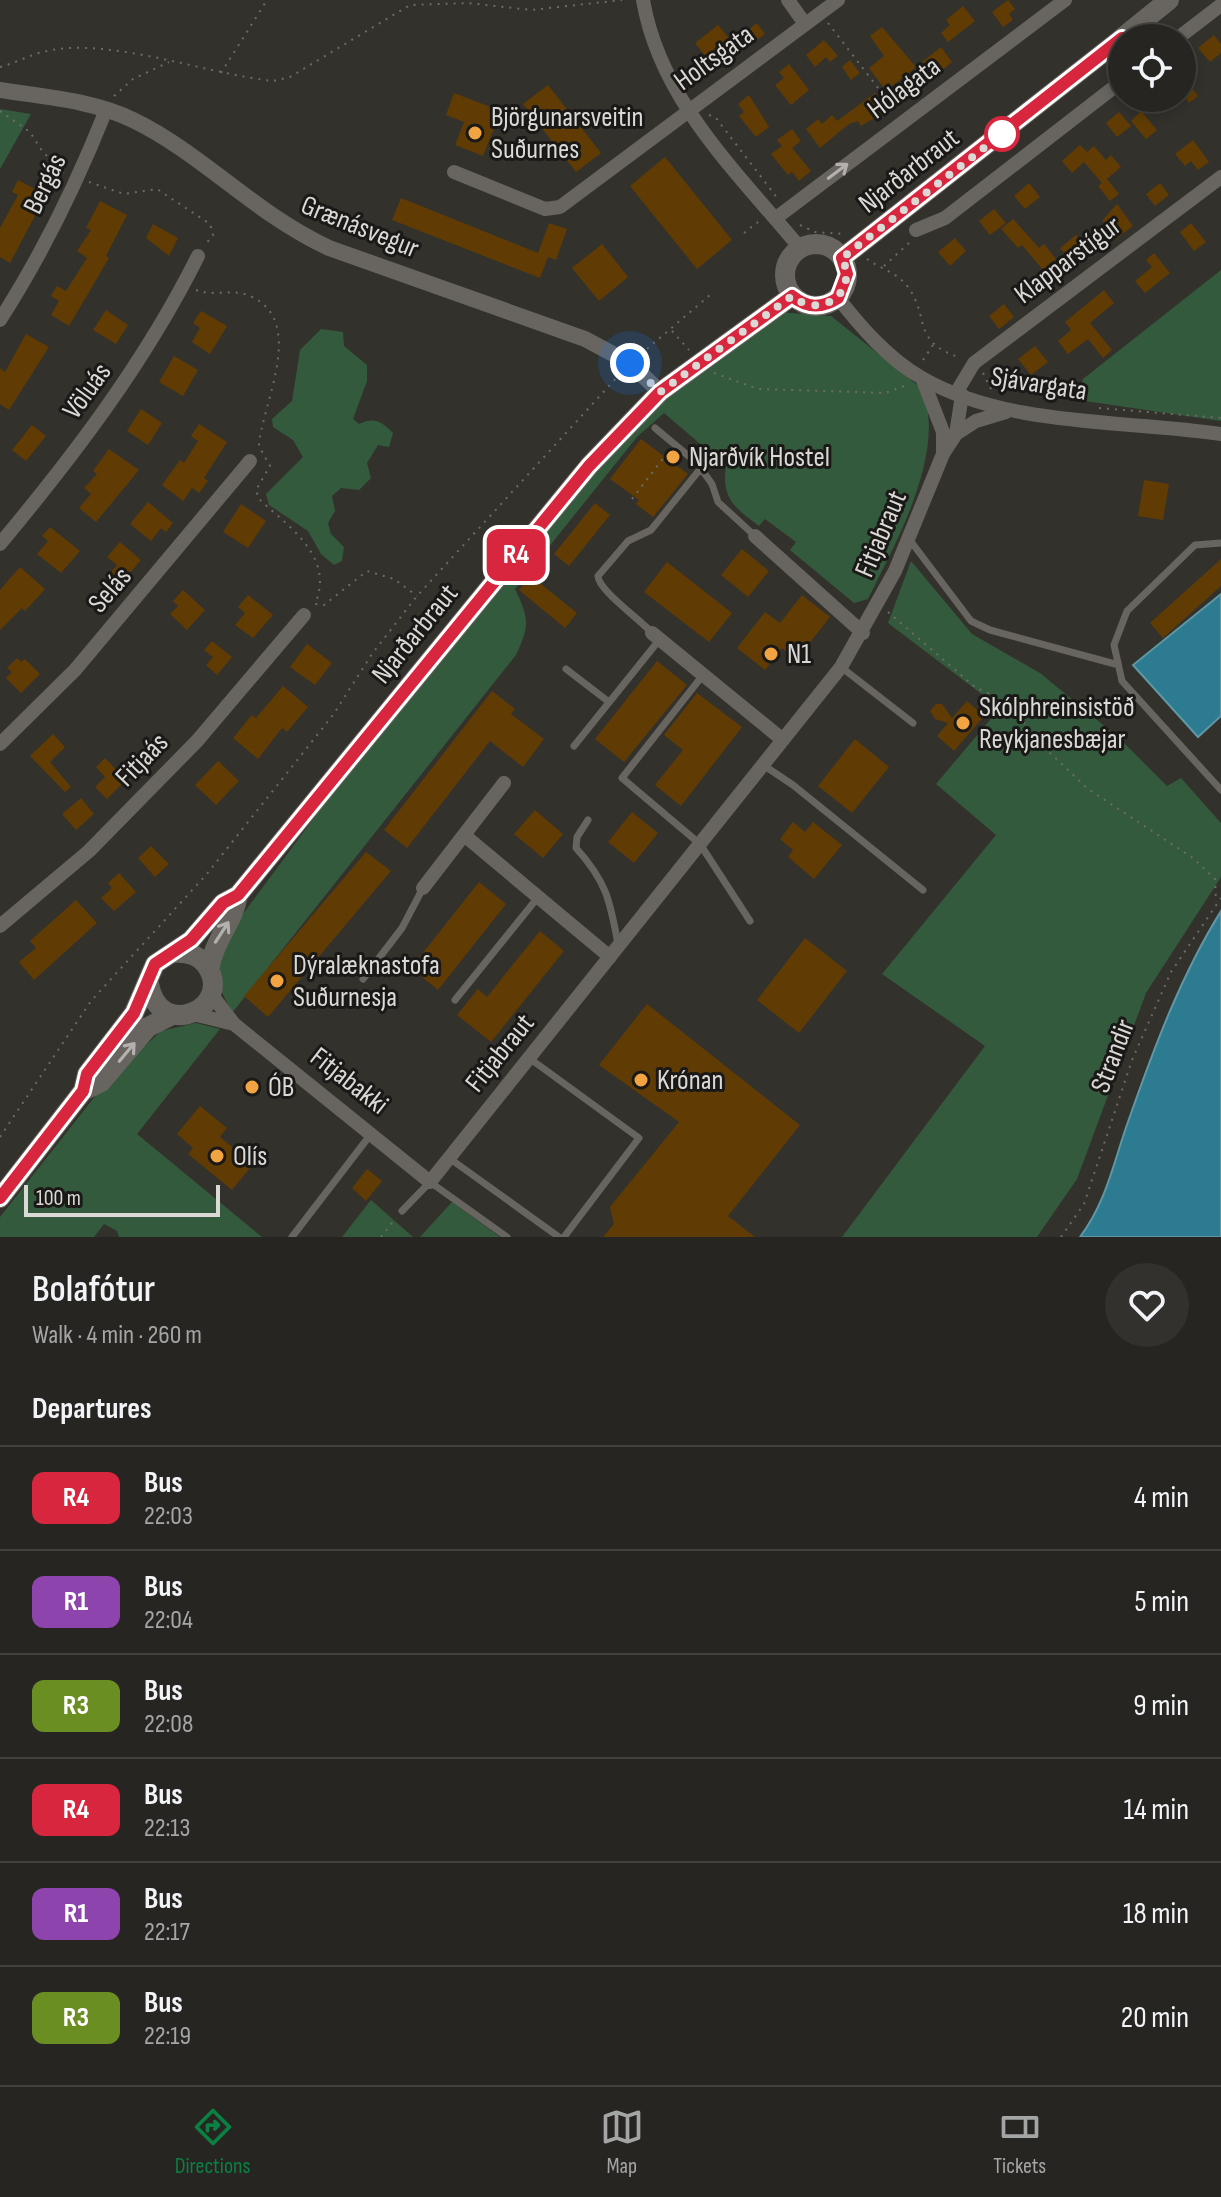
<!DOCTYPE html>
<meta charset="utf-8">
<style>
:root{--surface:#262521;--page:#32312e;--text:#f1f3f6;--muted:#a4a5a5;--line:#42423f;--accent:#0b8043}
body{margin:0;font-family:"Sofia Sans Condensed",sans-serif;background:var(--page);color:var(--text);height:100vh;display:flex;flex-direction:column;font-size:30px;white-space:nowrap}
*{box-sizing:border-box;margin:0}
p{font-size:26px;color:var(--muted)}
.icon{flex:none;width:44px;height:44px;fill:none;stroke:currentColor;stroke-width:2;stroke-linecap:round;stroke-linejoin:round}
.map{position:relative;height:1237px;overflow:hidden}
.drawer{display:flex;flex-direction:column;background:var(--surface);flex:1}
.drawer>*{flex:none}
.badge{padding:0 16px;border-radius:12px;font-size:28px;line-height:52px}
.tools{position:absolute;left:1108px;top:24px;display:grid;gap:16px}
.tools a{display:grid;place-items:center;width:88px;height:88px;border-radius:50%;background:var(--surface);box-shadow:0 4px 12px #0003,0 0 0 2px var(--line);font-size:40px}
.scale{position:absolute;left:24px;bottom:20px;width:196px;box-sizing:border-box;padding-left:8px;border:4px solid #dbd9d6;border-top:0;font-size:22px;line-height:28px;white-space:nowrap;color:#dbd9d6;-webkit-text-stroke:6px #1a1917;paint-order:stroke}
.you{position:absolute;width:40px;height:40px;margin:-20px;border:6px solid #fff;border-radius:50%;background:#1a73e8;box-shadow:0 0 0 12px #1a73e833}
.map>.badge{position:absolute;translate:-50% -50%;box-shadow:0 0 0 4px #fff}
h2{padding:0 32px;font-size:30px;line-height:72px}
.round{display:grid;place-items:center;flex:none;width:84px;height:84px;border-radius:42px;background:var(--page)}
.summary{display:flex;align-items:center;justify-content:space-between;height:136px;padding:0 32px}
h1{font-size:38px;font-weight:600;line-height:60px}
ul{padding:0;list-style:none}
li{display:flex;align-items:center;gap:24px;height:104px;padding:0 32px;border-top:2px solid var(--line)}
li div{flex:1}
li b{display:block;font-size:30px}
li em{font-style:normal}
li .badge{min-width:88px;font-weight:700;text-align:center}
.tab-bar{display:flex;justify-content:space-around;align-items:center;height:112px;border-top:2px solid var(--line);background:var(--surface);font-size:22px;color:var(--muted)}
.tab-bar a{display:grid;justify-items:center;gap:4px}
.tab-bar .active{color:var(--accent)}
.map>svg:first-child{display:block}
.green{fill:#345a3d}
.water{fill:#2c7b90;stroke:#6097a5;stroke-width:2}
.building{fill:#603c04}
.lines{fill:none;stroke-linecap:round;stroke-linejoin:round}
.path{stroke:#6d6b66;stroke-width:2;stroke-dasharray:2 6;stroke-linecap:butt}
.service{stroke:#686560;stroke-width:7}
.minor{stroke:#686560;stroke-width:14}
.tertiary{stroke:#686560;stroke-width:16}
.secondary{stroke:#686560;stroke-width:20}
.oneway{stroke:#b3b0ad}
.line-casing{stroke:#fff;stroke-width:18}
.line{stroke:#d7263d;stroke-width:12}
.walk{stroke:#dbd9d6;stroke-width:8;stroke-dasharray:0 14.4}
.poi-dot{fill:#f3a442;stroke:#1a1917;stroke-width:3}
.stop-dot{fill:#fff;stroke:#d7263d;stroke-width:4}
.labels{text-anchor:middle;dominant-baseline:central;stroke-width:6;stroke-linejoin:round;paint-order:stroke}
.street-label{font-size:28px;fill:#dbd9d6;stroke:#1a1917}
.poi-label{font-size:28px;fill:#dbd9d6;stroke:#1a1917;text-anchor:start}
</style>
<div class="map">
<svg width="1221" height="1237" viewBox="0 0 1221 1237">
<rect width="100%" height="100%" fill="#33312c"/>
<!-- green -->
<path class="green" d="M0,109L31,114L0,169Z
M1221,270V421L1078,400L1083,379Z
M778,312L831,316L921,388C949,449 895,544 868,599L854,603L790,550L796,542L765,519L759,526C735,508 721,498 726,466L664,413L637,437L515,589C529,619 530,625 516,655L232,1013L218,984L220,958L234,926L351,768L594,469L661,399Z
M321,329L343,332L344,346L367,365V381L353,419L359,424C374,417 381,421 393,433L389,447L378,445L367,463L371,478L359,490L341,488L332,496L335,511L328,523L331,534L344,547L342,561L334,565L321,554L308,531L269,505L266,494L303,457L293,440L273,427L272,419L292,401L300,350Z
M911,561L972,634L1040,673L1120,739L1167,786L1181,778L1221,823V877L1146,993L1077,1179L1037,1237H842L985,1046L882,974L996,835L936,784L1000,708L888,623Z
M196,1023L220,1029L137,1134L262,1237H119L117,1231L104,1224L94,1237H0V1217L107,1081L161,1031Z
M371,1200L413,1237H342Z
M452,1202L500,1237H420Z"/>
<!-- water -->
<path class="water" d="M1221,594V716L1198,737L1133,665Z
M1221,911V1237H1080C1107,1201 1114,1160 1129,1119C1154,1048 1181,975 1221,911Z"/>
<!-- building -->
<path class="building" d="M1008,0L1015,9L1009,14L1013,20L1003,27L992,12Z
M963,6L975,21L948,42L941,33L950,25L946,20Z
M757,23L765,34L729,61L725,56L713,66L695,43L718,25L732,42Z
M882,27L916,67L886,91L869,68L884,56L870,36Z
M1214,35L1221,44V53L1210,62L1198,48Z
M824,40L838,56L830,62L826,57L815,67L806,55Z
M941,47L952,62L934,77L922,62Z
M850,60L860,73L851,80L842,67Z
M789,64L809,90L791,105L775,85L784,78L779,72Z
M1182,75L1198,96L1189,103L1182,94Z
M548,85L601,153L576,172L523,104Z
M454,93L501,111L483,156L455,145L464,122L446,115Z
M875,93L888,110L861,126L858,121L849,124L820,148L806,129L818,119L822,124L832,115L837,121Z
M749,95L769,127L756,137L739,116L744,112L738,104Z
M1141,111L1157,130L1146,139L1131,121Z
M1119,112L1131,126L1117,137L1106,123Z
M792,129L801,141L792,148L811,171L799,181L792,172L788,175L771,154L782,146L777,140Z
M1193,140L1209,162L1198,170L1191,161L1185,166L1175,154Z
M1080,145L1087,152L1094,146L1106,160L1111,155L1121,167L1102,183L1084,162L1072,173L1062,161Z
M665,157L732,240L697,269L630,186Z
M1107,179L1119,194L1110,201L1098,186Z
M18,180L46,195L10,263L0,257V228L18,195L12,192Z
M1029,183L1040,197L1025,209L1014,196Z
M1160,183L1169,195L1155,206L1146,194Z
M401,198L538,253L549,223L567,229L556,260L548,257L540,278L392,220Z
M100,201L127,215L106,256L109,258L69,326L51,315L59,301L51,296L57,286L66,291L87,258L77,251L91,230L86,228Z
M1117,204L1133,226L1116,239L1102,221Z
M994,209L1006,223L990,235L979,221Z
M1013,219L1039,248L1044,244L1056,259L1043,270L1022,245L1018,248L1001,229Z
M1191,223L1206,242L1194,251L1180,232Z
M153,224L178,238L169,256L146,238Z
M1076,235L1084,245L1069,259L1060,248Z
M955,238L966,251L950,266L938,252Z
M602,244L628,277L599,301L572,268Z
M1154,253L1170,273L1145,293L1135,281L1152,267L1146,260Z
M1042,272L1051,284L1038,294L1029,282Z
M1104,290L1114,303L1090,323L1112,350L1103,358L1088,339L1068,354L1058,341L1071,330L1065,322Z
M1004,304L1014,317L999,329L989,316Z
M106,310L128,325L116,344L93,330Z
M201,311L227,326L210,354L192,342L200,328L193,323Z
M26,334L49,347L9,410L0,404V368L5,372Z
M1035,346L1048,362L1031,375L1018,359Z
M174,356L198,370L183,396L159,382Z
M141,409L162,423L148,445L127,431Z
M199,424L227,442L204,478L208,481L199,493L192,488L183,501L162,485L180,460L184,463L198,441L191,436Z
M32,425L46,436L26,461L12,450Z
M641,439L688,474L653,517L636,504L639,500L610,479Z
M109,449L139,470L96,522L79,508L91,494L84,488L97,474L93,471Z
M1144,480L1169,484L1163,520L1138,516Z
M148,502L173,523L166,532L161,528L151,541L130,524Z
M595,503L610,515L569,566L554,554Z
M241,504L266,521L248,548L223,532Z
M50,527L80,551L61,573L37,554L48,541L42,536Z
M120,542L141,560L123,581L111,572L117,565L107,557Z
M742,549L769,571L748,597L721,575Z
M1221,559V586L1163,638L1150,623Z
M667,562L732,613L709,642L644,592Z
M20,567L45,589L25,611L22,608L0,630V590Z
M531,576L577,613L565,628L519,590Z
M183,590L205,610L187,630L170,614L178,606L173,601Z
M248,595L273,615L253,638L235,625L245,613L238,607Z
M802,595L830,617L796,660L782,648L765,670L737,648L765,612L780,623Z
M212,641L232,657L217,675L206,665L213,657L204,650Z
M307,644L332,663L315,685L290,667Z
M17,658L21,662L25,659L40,674L21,693L6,678L12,672L7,668Z
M657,661L687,685L624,762L595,739Z
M283,686L308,707L287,732L282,728L258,759L233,738L252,715L256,718Z
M492,691L515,709L511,714L544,739L523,767L490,741L407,848L384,830Z
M697,693L742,727L681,806L655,785L683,750L664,735Z
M967,701L984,716L954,751L937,736L948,723L935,719L930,711L936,704H942L952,718Z
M53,734L65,747L50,762L71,787L65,792L30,756Z
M855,739L889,767L852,813L818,786Z
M105,758L126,780L107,799L95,787L105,777L96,767Z
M218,761L239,781L216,805L195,785Z
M81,798L94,814L76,830L62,814Z
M535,810L563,834L543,858L514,834Z
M632,812L658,833L634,863L608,842Z
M793,822L805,832L813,822L842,845L814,879L788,857L793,850L780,839Z
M151,846L169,864L155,877L138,858Z
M366,852L391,871L268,1017L244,996Z
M119,873L136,892L114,911L101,898L112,888L108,883Z
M479,882L506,904L438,990L411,968Z
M76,900L97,923L34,980L19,962L36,948L30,941Z
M540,931L564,951L491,1042L457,1015L478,989L487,997Z
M805,938L847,971L799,1033L757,1000Z
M647,1004L800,1125L728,1216L755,1237H603L614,1224L610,1207L679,1122L599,1065Z
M250,1077L262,1086L254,1097L242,1088Z
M200,1106L227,1128L220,1137L253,1164L232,1190L188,1154L193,1148L177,1134Z
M367,1169L382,1181L366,1201L352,1188Z"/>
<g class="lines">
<!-- path -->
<path class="path" d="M828,23L895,110
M0,67C16,63 31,54 47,51C110,37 207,74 273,81L290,77L410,5L468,3L531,10L622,0
M221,73L267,0
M114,96L133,79L169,62
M0,111L30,132L42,151L64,173
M709,115L716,118L778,199
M89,182L124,194L157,189L210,224L213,235L205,245
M800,225L815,232L844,234
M744,233L758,222
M867,259C880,269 897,272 908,287C931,319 910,341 961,358
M884,266L909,243
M196,290C214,297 233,288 250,296C308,321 261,406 259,446L270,466L256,490L259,499C290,528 335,557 315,604L324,605L367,571L394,579L417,596
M672,331L689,350
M641,354L710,295
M923,360L933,345
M714,373L758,389L885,393L907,385
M983,373L992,391
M1099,408L1221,418
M632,499L668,452
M888,612L975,687L1006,702L1048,751L1088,789L1193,858L1215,879L1216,902
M0,1137L91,1001L206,875L333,715L372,654L417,596L619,375
M381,1237L396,1218
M1061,1237L1084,1204L1132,1060L1171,972L1221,898"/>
<!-- service -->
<path class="service" d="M655,428L697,463L712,484L718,502L755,536
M909,539L971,621L990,630L1115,664
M1221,543L1195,545L1127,611L1114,645L1122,681L1221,790
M652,633C641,620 598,590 598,576L628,541L651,530L701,468
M841,667L913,723
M566,669L609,702
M703,675L622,778L700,844L750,921
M574,746L660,639
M763,765L793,785L923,890
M588,820L577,837L576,848C606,881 610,900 618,944
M363,979L402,928L423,888
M455,1000L539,896
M529,1058L639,1138L564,1237
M449,1158L559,1237
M402,1211L430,1182L507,1237
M292,1237L371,1134"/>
<!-- minor -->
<path class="minor" d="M643,0C660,100 737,172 800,248
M788,0L805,24
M1178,38L1221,5
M454,172L545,209L560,207L838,0
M776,218L1065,0
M916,230L945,218L1122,81
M838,298C861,327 888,359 922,378C1007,427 1125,420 1221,434
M0,320C43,253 77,183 106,110
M922,378L943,432V453
M956,393L974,363L1221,177
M956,434L976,421L1006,412
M755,536L863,633
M0,544C75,454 145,362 198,256
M652,633L783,740
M0,744L75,670L250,461
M464,835L610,957
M423,888L504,783
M0,926L89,851L197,741L304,615
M211,994L234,1024L430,1182L841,667L895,571L943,454L956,434L962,395
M193,1014L234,1024"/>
<!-- tertiary -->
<path class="tertiary" d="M0,90C44,97 92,100 133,120C203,154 255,214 329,248L585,339L630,363L660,392"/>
<!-- secondary -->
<path class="secondary" d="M1122,38L1169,0
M785 275a31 31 0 1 1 62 0a31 31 0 1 1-62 0Z
M842,258L1122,38
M209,970C215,937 233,924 238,895
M149,984C159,1043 236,1007 206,965C198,954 186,952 173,953
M83,1091L101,1082L148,1027L172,1015
M0,1198L83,1091L87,1074L134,1013L155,964L191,940L223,903L238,895L589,466L660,392L792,296"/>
</g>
<!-- one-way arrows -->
<defs><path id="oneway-shaft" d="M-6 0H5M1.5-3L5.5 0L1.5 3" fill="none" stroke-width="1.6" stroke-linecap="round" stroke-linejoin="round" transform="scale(2)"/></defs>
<g class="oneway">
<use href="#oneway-shaft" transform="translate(838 171) rotate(-37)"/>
<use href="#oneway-shaft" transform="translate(222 932) rotate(-57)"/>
<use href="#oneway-shaft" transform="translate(127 1052) rotate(-50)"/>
</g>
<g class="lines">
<defs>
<path id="line" d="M0,1198L83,1091L87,1074L134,1013L155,964L191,940L223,903L238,895L589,466L660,392L792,296C807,308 821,309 838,298L847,274L842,258L1122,38"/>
</defs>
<!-- line casing -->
<use href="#line" class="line-casing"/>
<!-- line -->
<use href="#line" class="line"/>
<!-- walk -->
<path class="walk" d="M630,363L660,392L792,296C821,320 859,293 842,258L1002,134"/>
</g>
<!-- markers -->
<g class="poi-dot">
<circle cx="475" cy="133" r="8"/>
<circle cx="673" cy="457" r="8"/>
<circle cx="771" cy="654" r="8"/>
<circle cx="963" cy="723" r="8"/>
<circle cx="277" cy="981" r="8"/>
<circle cx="641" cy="1080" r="8"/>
<circle cx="252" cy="1087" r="8"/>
<circle cx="217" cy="1156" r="8"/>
</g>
<circle class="stop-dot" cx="1002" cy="134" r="16"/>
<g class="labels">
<!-- street labels -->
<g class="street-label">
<text transform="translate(714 58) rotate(-36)">Holtsgata</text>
<text transform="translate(904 88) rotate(-37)">Hólagata</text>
<text transform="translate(909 171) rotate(-38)">Njarðarbraut</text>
<text transform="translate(45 184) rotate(-64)">Bergás</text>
<text transform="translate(360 227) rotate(22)">Grænásvegur</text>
<text transform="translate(1068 260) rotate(-37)">Klapparstígur</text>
<text transform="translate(1039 384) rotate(9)">Sjávargata</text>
<text transform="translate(87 391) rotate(-54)">Völuás</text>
<text transform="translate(881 534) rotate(-67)">Fitjabraut</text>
<text transform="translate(110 590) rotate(-49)">Selás</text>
<text transform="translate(415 634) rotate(-51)">Njarðarbraut</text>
<text transform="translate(142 760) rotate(-46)">Fitjaás</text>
<text transform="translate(500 1053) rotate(-51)">Fitjabraut</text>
<text transform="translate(1113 1056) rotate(-69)">Strandir</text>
<text transform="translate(349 1081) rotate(38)">Fitjabakki</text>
</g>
<!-- poi labels -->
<g class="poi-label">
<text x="491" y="117">Björgunarsveitin<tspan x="491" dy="32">Suðurnes</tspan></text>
<text x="689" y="457">Njarðvík Hostel</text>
<text x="787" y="654">N1</text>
<text x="979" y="707">Skólphreinsistöð<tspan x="979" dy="32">Reykjanesbæjar</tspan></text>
<text x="293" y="965">Dýralæknastofa<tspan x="293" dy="32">Suðurnesja</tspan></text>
<text x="657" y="1080">Krónan</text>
<text x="268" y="1087">ÓB</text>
<text x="233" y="1156">Olís</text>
</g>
</g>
</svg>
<div class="tools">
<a><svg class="icon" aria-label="locate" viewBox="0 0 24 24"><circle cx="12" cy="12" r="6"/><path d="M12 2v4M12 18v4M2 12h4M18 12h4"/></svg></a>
</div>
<div class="scale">100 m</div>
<div class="you" style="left:630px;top:363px"></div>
<b class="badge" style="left:516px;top:555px;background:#d7263d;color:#fff">R4</b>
</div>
<section class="drawer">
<div class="summary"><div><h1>Bolafótur</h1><p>Walk · 4 min · 260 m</p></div><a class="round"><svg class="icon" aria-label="heart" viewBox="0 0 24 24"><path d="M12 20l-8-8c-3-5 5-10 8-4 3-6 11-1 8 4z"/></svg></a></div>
<h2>Departures</h2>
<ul>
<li><span class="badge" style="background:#d7263d;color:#fff">R4</span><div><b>Bus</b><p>22:03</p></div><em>4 min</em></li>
<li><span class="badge" style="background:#8e44ad;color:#fff">R1</span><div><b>Bus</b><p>22:04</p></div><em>5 min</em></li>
<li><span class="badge" style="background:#6b8e23;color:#fff">R3</span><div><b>Bus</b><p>22:08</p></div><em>9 min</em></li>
<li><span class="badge" style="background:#d7263d;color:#fff">R4</span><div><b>Bus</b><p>22:13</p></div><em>14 min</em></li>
<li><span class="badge" style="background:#8e44ad;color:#fff">R1</span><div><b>Bus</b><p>22:17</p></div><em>18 min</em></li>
<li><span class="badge" style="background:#6b8e23;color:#fff">R3</span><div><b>Bus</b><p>22:19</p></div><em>20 min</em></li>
</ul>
</section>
<nav class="tab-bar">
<a class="active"><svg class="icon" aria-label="directions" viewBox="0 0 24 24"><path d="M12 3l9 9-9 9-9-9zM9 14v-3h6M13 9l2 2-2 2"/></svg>Directions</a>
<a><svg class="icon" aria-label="map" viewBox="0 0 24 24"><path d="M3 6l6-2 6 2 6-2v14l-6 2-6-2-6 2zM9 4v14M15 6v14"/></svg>Map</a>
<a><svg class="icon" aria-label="tickets" viewBox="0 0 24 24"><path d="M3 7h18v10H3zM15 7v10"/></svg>Tickets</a>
</nav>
